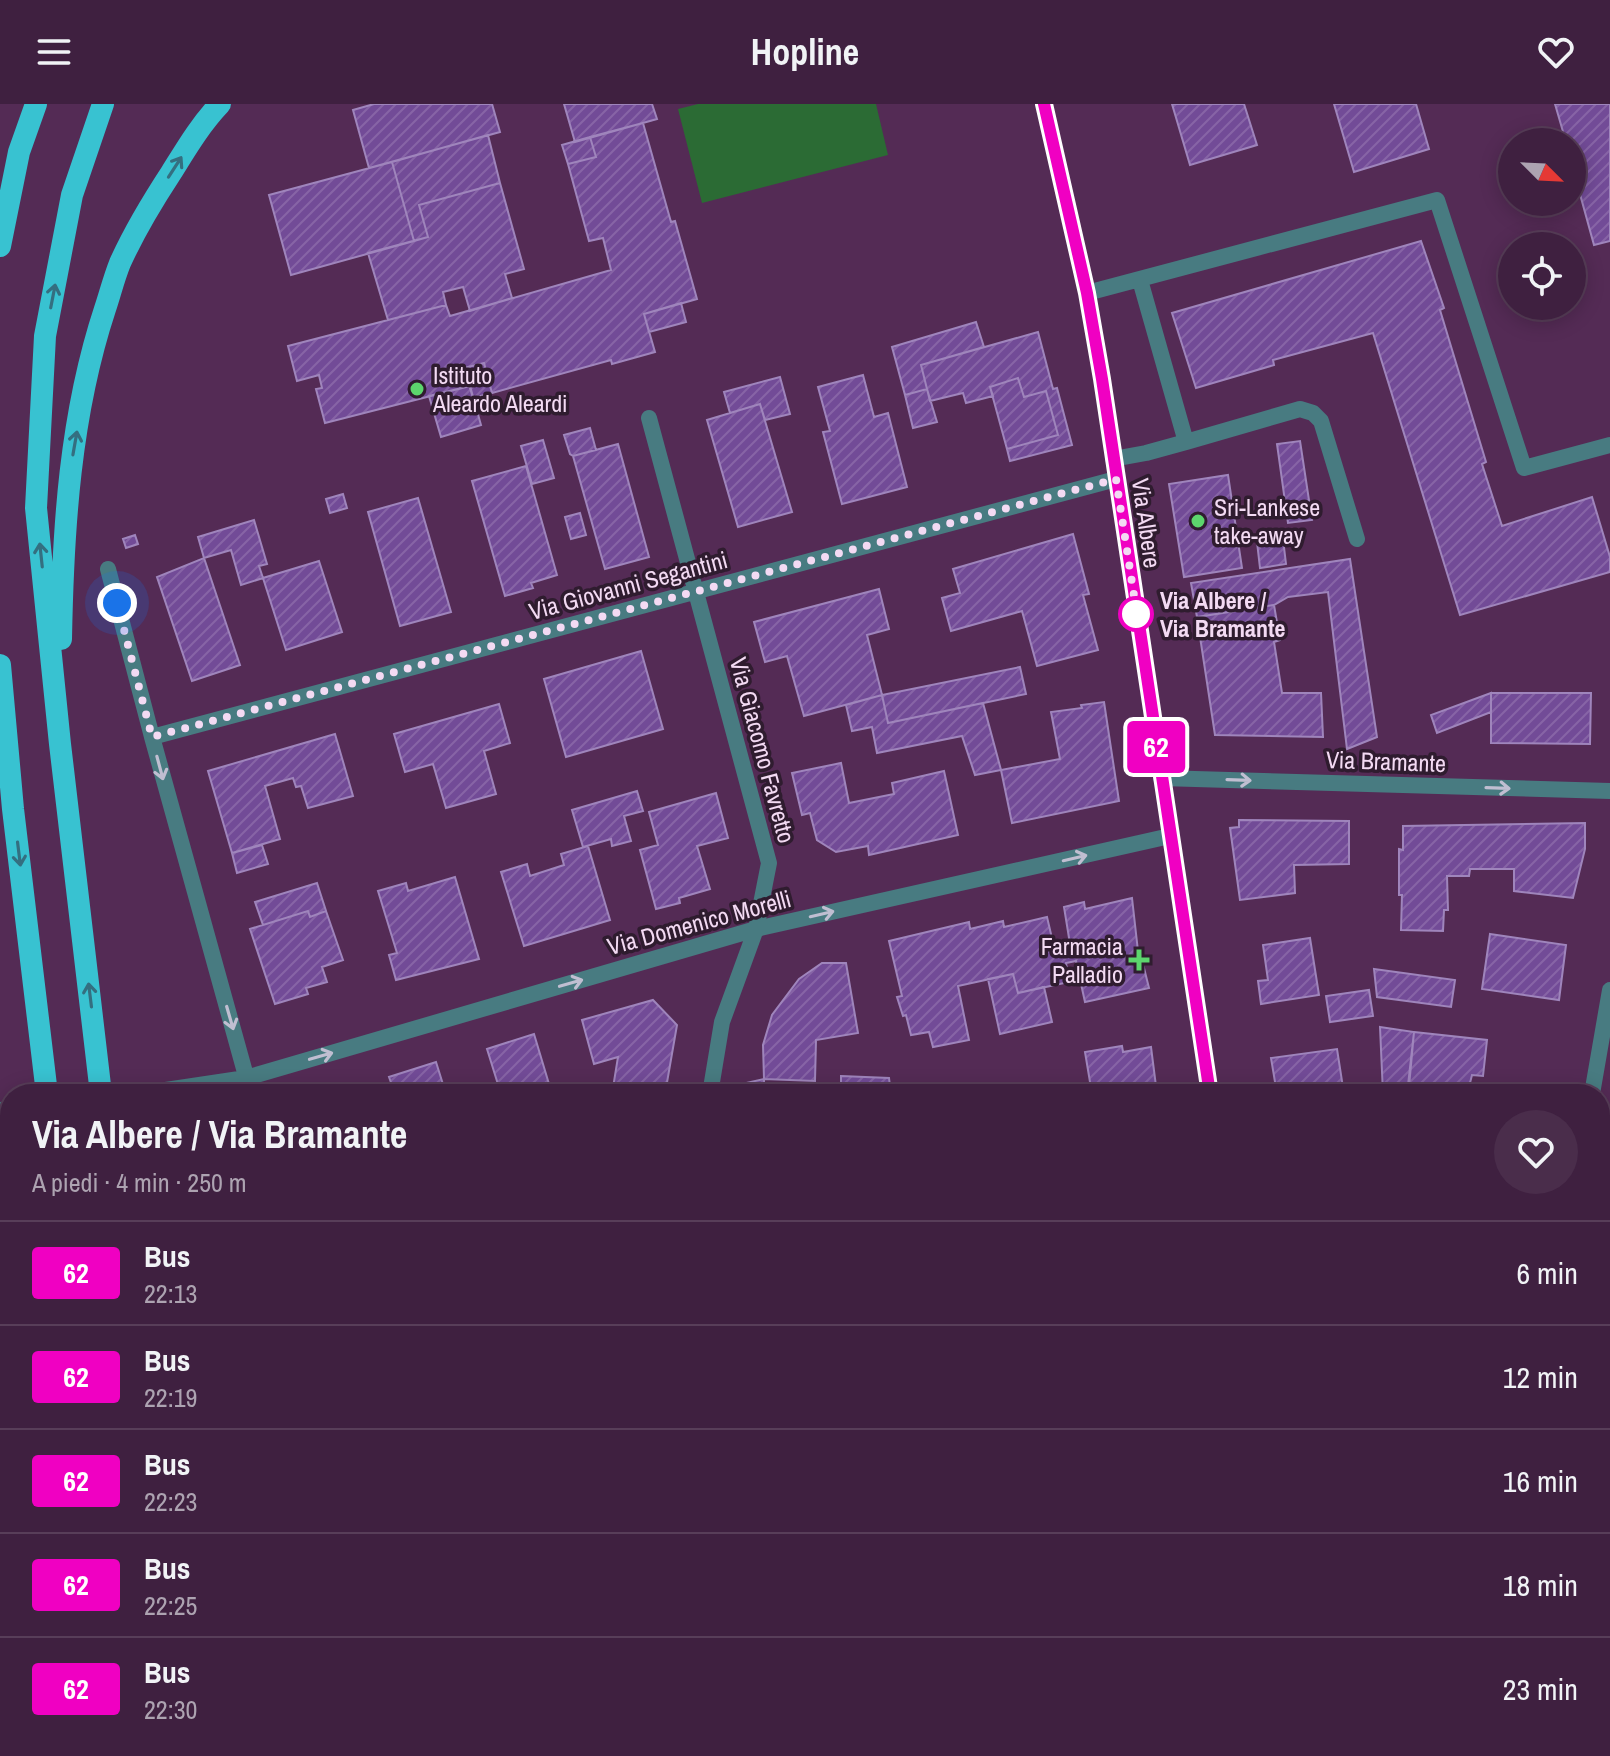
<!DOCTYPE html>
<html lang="it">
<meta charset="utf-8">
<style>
:root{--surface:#3f2040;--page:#4a2d4b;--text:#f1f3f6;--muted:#ada3b1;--line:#583e59}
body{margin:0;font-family:"Archivo Narrow",sans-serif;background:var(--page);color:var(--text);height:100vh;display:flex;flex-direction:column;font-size:30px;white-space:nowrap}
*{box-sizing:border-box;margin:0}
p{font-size:26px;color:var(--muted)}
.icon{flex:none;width:44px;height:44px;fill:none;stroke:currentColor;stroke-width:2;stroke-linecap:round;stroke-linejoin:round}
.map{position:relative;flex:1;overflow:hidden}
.panel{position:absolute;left:0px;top:980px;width:1610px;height:672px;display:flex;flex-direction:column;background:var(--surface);border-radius:32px 32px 0 0;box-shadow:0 4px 20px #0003,0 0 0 2px var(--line)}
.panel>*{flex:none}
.badge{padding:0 16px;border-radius:6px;font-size:28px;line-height:52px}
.needle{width:52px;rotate:114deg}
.controls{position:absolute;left:1498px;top:24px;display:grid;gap:16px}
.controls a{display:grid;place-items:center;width:88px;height:88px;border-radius:50%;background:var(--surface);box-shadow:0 4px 20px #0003,0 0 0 2px var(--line);font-size:40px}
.you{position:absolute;width:40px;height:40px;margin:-20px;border:6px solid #fff;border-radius:50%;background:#1a73e8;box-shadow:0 0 0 12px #1a73e833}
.map>.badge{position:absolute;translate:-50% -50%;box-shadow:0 0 0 4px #fff}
.round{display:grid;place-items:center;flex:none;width:84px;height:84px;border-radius:42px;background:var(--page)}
.head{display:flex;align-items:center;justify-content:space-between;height:136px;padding:0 32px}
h1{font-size:38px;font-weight:700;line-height:60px}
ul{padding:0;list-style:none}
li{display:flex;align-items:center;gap:24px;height:104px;padding:0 32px;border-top:2px solid var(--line)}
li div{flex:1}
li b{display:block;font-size:30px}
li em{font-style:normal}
li .badge{min-width:88px;font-weight:700;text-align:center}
header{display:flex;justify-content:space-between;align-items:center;height:104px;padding:0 32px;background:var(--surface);font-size:36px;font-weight:700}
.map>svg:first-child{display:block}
.grass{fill:#2b6b34}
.building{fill:url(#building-hatch);stroke:#9f85bc;stroke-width:2}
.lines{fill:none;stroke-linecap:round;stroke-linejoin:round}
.service{stroke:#487b81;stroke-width:16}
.minor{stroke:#487b81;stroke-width:16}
.tertiary{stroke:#487b81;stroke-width:16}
.trunk{stroke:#38c2d1;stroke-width:22}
.oneway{stroke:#346f80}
.oneway2{stroke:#c0bed1}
.line-casing{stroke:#fff;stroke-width:18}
.line{stroke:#f000c2;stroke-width:12}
.walk{stroke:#f3daf3;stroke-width:8;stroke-dasharray:0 14.4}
.poi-dot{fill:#5cd56d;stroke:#2f1c2f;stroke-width:3}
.stop-dot{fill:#fff;stroke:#f000c2;stroke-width:4}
.labels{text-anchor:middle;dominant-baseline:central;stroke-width:7;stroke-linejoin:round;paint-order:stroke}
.poi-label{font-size:24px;fill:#f3daf3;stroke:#2f1c2f;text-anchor:start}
.street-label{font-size:24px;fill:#f3daf3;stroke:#2f1c2f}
.stop-label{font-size:24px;font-weight:bold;fill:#f3daf3;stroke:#2f1c2f;text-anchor:start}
</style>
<header><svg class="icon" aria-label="menu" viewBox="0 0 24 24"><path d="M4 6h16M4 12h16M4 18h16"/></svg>Hopline<svg class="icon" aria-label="heart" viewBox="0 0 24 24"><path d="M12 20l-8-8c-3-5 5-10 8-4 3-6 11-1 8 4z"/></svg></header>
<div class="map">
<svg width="1610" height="1652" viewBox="0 0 1610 1652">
<defs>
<pattern id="building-hatch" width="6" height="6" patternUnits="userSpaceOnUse" patternTransform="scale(2)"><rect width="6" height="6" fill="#724b97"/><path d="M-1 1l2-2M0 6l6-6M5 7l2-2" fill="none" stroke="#8764a6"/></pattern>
</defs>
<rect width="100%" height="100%" fill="#542b55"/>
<!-- grass -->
<path class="grass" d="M698,0H876L888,51L702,99L678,5Z"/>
<!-- building -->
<path class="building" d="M374,0H492L500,28L369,64L353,6Z
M564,0H652L657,15L575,38Z
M1172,0H1244L1257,41L1190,61Z
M1334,0H1416L1429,45L1354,68Z
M1555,0H1610V137L1594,141L1572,61V38H1566Z
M643,19L671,118L675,117L697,195L644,210L655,248L612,260L611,256L492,289L484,259L464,264L470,282L325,319L316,285L322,284L319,271L297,277L288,242L446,201L450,212L611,166L603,134L589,137L568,60L596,53L590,33Z
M488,31L500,79L419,101L428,133L414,137L392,58Z
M590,33L596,53L568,60L562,41Z
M392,58L414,137L291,171L269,91Z
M500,79L524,165L505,170L512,194L470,207L463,183L443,188L446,201L388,216L368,149L428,133L419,101Z
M1421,137L1444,204L1440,206L1486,358L1482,360L1502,422L1592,393L1610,453V468L1460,511L1373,229L1273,256L1274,261L1196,284L1172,209Z
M681,199L686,218L649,228L644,210Z
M976,218L984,243L921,261L927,285L905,291L892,243Z
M1038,228L1053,285L1057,284L1072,341L1010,357L1007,345L1058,331L1046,287L1024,293L1018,274L990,283L993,292L966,299L963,289L930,297L921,261Z
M484,259L492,289L473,294L464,264Z
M863,271L874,313L888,309L907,383L842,400L823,328L830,327L818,283Z
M780,273L790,310L765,316L760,300L730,309L724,288Z
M1018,274L1024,293L1046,287L1058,331L1007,345L990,283Z
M470,282L481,321L441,333L429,292Z
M927,285L937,318L913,324L905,291Z
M760,300L792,408L738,423L707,316Z
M590,324L596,346L573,352L570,350L564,331Z
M543,336L554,374L532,380L521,342Z
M1300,337L1312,416L1288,419L1277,340Z
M618,340L649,453L605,465L573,352Z
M526,362L557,471L531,479L533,484L505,492L472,377Z
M1228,371L1242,464L1184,473L1169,380Z
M343,390L347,404L330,409L326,395Z
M418,394L451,508L400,522L368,408Z
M580,409L586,431L571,435L565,413Z
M254,416L267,460L259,462L263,474L241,481L231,446L204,454L198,433Z
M1073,430L1089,490L1083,491L1098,546L1037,562L1022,507L951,527L942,494L960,489L953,465Z
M135,431L138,440L126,444L123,435Z
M1283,435L1286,460L1260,464L1257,438Z
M204,454L240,561L192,577L157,473Z
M1350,455L1377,633L1347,645L1328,488L1288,493L1274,501L1197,513L1191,479Z
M319,457L342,528L286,546L263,474Z
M879,485L889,525L867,531L882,591L804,612L787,552L765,558L754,518Z
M1274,501L1280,536L1274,538L1282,589H1321L1323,633L1215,631L1197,513Z
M641,547L663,625L566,653L544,575Z
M1020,563L1026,590L888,619L882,591Z
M1491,589V608L1437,629L1431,611Z
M1491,589H1591L1590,640L1491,639Z
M882,591L888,619L983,599L1001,666L975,671L962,632L877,649L872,623L852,627L846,601Z
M1104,598L1119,697L1012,719L1001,666L1060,655L1051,608L1082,604L1081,601Z
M499,600L510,639L484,647L496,690L446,704L433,660L405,668L394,630Z
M335,630L353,692L308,704L301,682L296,683L293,674L265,682L280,735L232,749L208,667Z
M841,659L849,699L894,690L892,679L944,667L958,731L869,751L868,742L836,748L817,736L810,709L802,711L792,669Z
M637,687L643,707L624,712L631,737L612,742L611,735L583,743L572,706Z
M716,689L728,734L697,742L710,785L679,794L680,799L656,805L640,746L658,741L649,708Z
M1239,716L1349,717V760L1294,761L1295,789L1240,796L1230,724L1239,723Z
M1585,719V745L1573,794L1514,787V765H1470L1469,772H1447L1448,806H1444L1443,827L1401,826L1402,791H1399V745L1403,746V722Z
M262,741L268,760L237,769L232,749Z
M588,742L610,816L524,842L501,768L527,760L530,772L564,761L561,750Z
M455,773L479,855L396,876L389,851L397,849L378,787L406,779L408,787Z
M317,779L326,807L310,813L308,807L263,821L255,798Z
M1132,794L1139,856H1142L1149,884L1085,898L1076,857L1066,859L1069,878L1018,889L1013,870L958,882L969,936L933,943L929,928L911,931L906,911L903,912L897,893L902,892L889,837L969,818L970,825L1003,817L1004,823L1047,813L1054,843L1070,840L1064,803L1084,798L1085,805Z
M308,807L310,813L326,807L343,856L322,863L327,878L306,884L308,890L275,900L250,825Z
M1490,830L1566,841L1559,896L1482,885Z
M1310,834L1319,891L1261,900L1258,877L1268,876L1263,841Z
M822,859H846L858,929L816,936L815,977L764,975L763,941L772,911L799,875Z
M1374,865L1455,876L1451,903L1377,893Z
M1013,870L1018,889L1044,883L1052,918L1000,930L988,875Z
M1369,886L1373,912L1330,918L1326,892Z
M653,896L677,921L665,990H612L618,953L594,960L582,916Z
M1380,923L1414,928L1407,990H1383Z
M1414,928L1487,936L1483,972L1472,971L1469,983L1441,990H1436L1432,986L1409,983Z
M534,930L552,990H501L487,945Z
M1122,942L1123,948L1151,943L1157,990H1092L1085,948Z
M1337,945L1344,990H1277L1271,954Z
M436,958L446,990H395L389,973Z
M841,972L889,974L891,990H841Z
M764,975V990H736L737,981Z
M1610,1212V1249L1604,1248Z
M1600,1329L1610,1330V1393L1600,1391Z
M1600,1460L1610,1462V1563L1600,1562Z
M1600,1616L1610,1618V1652H1549L1551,1642H1600Z
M831,1642H885L852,1652H834Z
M885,1642H904L907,1652H852Z
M1109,1642H1241L1244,1652H1111Z
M959,1644L962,1652H933Z"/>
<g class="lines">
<!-- service -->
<path class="service" d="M1087,189L1437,96L1524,364L1610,341
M1186,338L1300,305L1313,309L1321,317L1357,435
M1113,355L1146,349L1186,338L1140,176"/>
<!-- minor -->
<path class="minor" d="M649,314L769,759L756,825L722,918L710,990
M108,465L152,633
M1161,674L1610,687
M139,990L246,974L756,825L1170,732
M251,990L152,633L1116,375
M1592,990L1610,886
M0,1006L10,1005
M1600,1115H1610
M282,1642L306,1649L335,1642
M1478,1652L1480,1642"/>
<!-- tertiary -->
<path class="tertiary" d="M1044,0L1087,189L1102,275L1210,990
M1311,1642L1313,1652"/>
<!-- trunk -->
<path class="trunk" d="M0,142L19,48L36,0
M61,535C63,424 70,311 105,205C110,190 114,174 120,159C134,128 152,98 171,69C186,45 200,21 220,0
M0,561L13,705L47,990
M101,990L60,640L36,404L45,232L72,91L103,0
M123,1642L125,1652
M178,1642L179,1652"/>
</g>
<!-- one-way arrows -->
<defs><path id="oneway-shaft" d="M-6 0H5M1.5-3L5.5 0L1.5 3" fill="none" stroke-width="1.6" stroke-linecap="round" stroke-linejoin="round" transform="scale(2)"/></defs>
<g class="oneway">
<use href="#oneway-shaft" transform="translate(175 63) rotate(-57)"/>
<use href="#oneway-shaft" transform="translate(53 192) rotate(-79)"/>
<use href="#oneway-shaft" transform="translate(75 339) rotate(-80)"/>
<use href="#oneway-shaft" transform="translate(41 451) rotate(-96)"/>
<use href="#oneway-shaft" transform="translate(19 750) rotate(83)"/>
<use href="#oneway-shaft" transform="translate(90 891) rotate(-97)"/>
</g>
<g class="oneway2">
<use href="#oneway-shaft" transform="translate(160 664) rotate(75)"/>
<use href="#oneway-shaft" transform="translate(1239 676) rotate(2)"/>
<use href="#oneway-shaft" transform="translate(1498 684) rotate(2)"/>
<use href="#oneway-shaft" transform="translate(1075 754) rotate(-13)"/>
<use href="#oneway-shaft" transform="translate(822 810) rotate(-13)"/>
<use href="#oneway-shaft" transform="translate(571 879) rotate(-16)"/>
<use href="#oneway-shaft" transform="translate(230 914) rotate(74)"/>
<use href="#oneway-shaft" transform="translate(321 952) rotate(-16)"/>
</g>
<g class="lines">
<defs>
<path id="line" d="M1044,0L1087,189L1102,275L1210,990"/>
</defs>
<!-- line casing -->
<use href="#line" class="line-casing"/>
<!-- line -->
<use href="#line" class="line"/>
<!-- walk -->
<path class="walk" d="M117,499L152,633L1116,375L1139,524L1136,510"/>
</g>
<!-- markers -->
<g class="poi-dot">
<circle cx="417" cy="285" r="8"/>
<circle cx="1198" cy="417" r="8"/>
<path d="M1135 844h8v8h8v8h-8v8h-8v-8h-8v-8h8z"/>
</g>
<circle class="stop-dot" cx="1136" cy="510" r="16"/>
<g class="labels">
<!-- poi labels -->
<g class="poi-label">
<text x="433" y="271">Istituto<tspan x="433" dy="28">Aleardo Aleardi</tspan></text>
<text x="1214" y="403">Sri-Lankese<tspan x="1214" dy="28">take-away</tspan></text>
<text x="1123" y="842" text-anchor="end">Farmacia<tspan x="1123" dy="28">Palladio</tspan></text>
</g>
<!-- street labels -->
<g class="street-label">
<text transform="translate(1147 419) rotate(82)">Via Albere</text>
<text transform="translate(628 481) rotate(-15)">Via Giovanni Segantini</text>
<text transform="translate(763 646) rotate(75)">Via Giacomo Favretto</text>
<text transform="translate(1386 657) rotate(2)">Via Bramante</text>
<text transform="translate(699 818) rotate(-15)">Via Domenico Morelli</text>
</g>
<!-- stop labels -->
<g class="stop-label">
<text x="1160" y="496">Via Albere /<tspan x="1160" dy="28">Via Bramante</tspan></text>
</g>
</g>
</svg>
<div class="controls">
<a><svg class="needle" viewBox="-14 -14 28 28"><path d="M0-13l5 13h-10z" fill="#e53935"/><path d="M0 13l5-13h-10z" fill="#ada3b1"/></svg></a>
<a><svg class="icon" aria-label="locate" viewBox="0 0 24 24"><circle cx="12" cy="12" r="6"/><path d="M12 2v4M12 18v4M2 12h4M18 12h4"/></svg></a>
</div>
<div class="you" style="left:117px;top:499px"></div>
<b class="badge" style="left:1156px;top:643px;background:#f000c2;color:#fff">62</b>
<section class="panel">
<div class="head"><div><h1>Via Albere / Via Bramante</h1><p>A piedi · 4 min · 250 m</p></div><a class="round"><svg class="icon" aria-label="heart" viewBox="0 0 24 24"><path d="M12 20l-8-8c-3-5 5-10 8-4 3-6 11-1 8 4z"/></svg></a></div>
<ul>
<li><span class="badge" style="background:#f000c2;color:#fff">62</span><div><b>Bus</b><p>22:13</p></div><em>6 min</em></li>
<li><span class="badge" style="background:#f000c2;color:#fff">62</span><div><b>Bus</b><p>22:19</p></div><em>12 min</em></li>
<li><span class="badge" style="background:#f000c2;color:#fff">62</span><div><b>Bus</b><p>22:23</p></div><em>16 min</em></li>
<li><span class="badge" style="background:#f000c2;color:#fff">62</span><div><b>Bus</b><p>22:25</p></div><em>18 min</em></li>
<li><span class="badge" style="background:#f000c2;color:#fff">62</span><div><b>Bus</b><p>22:30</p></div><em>23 min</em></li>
</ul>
</section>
</div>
